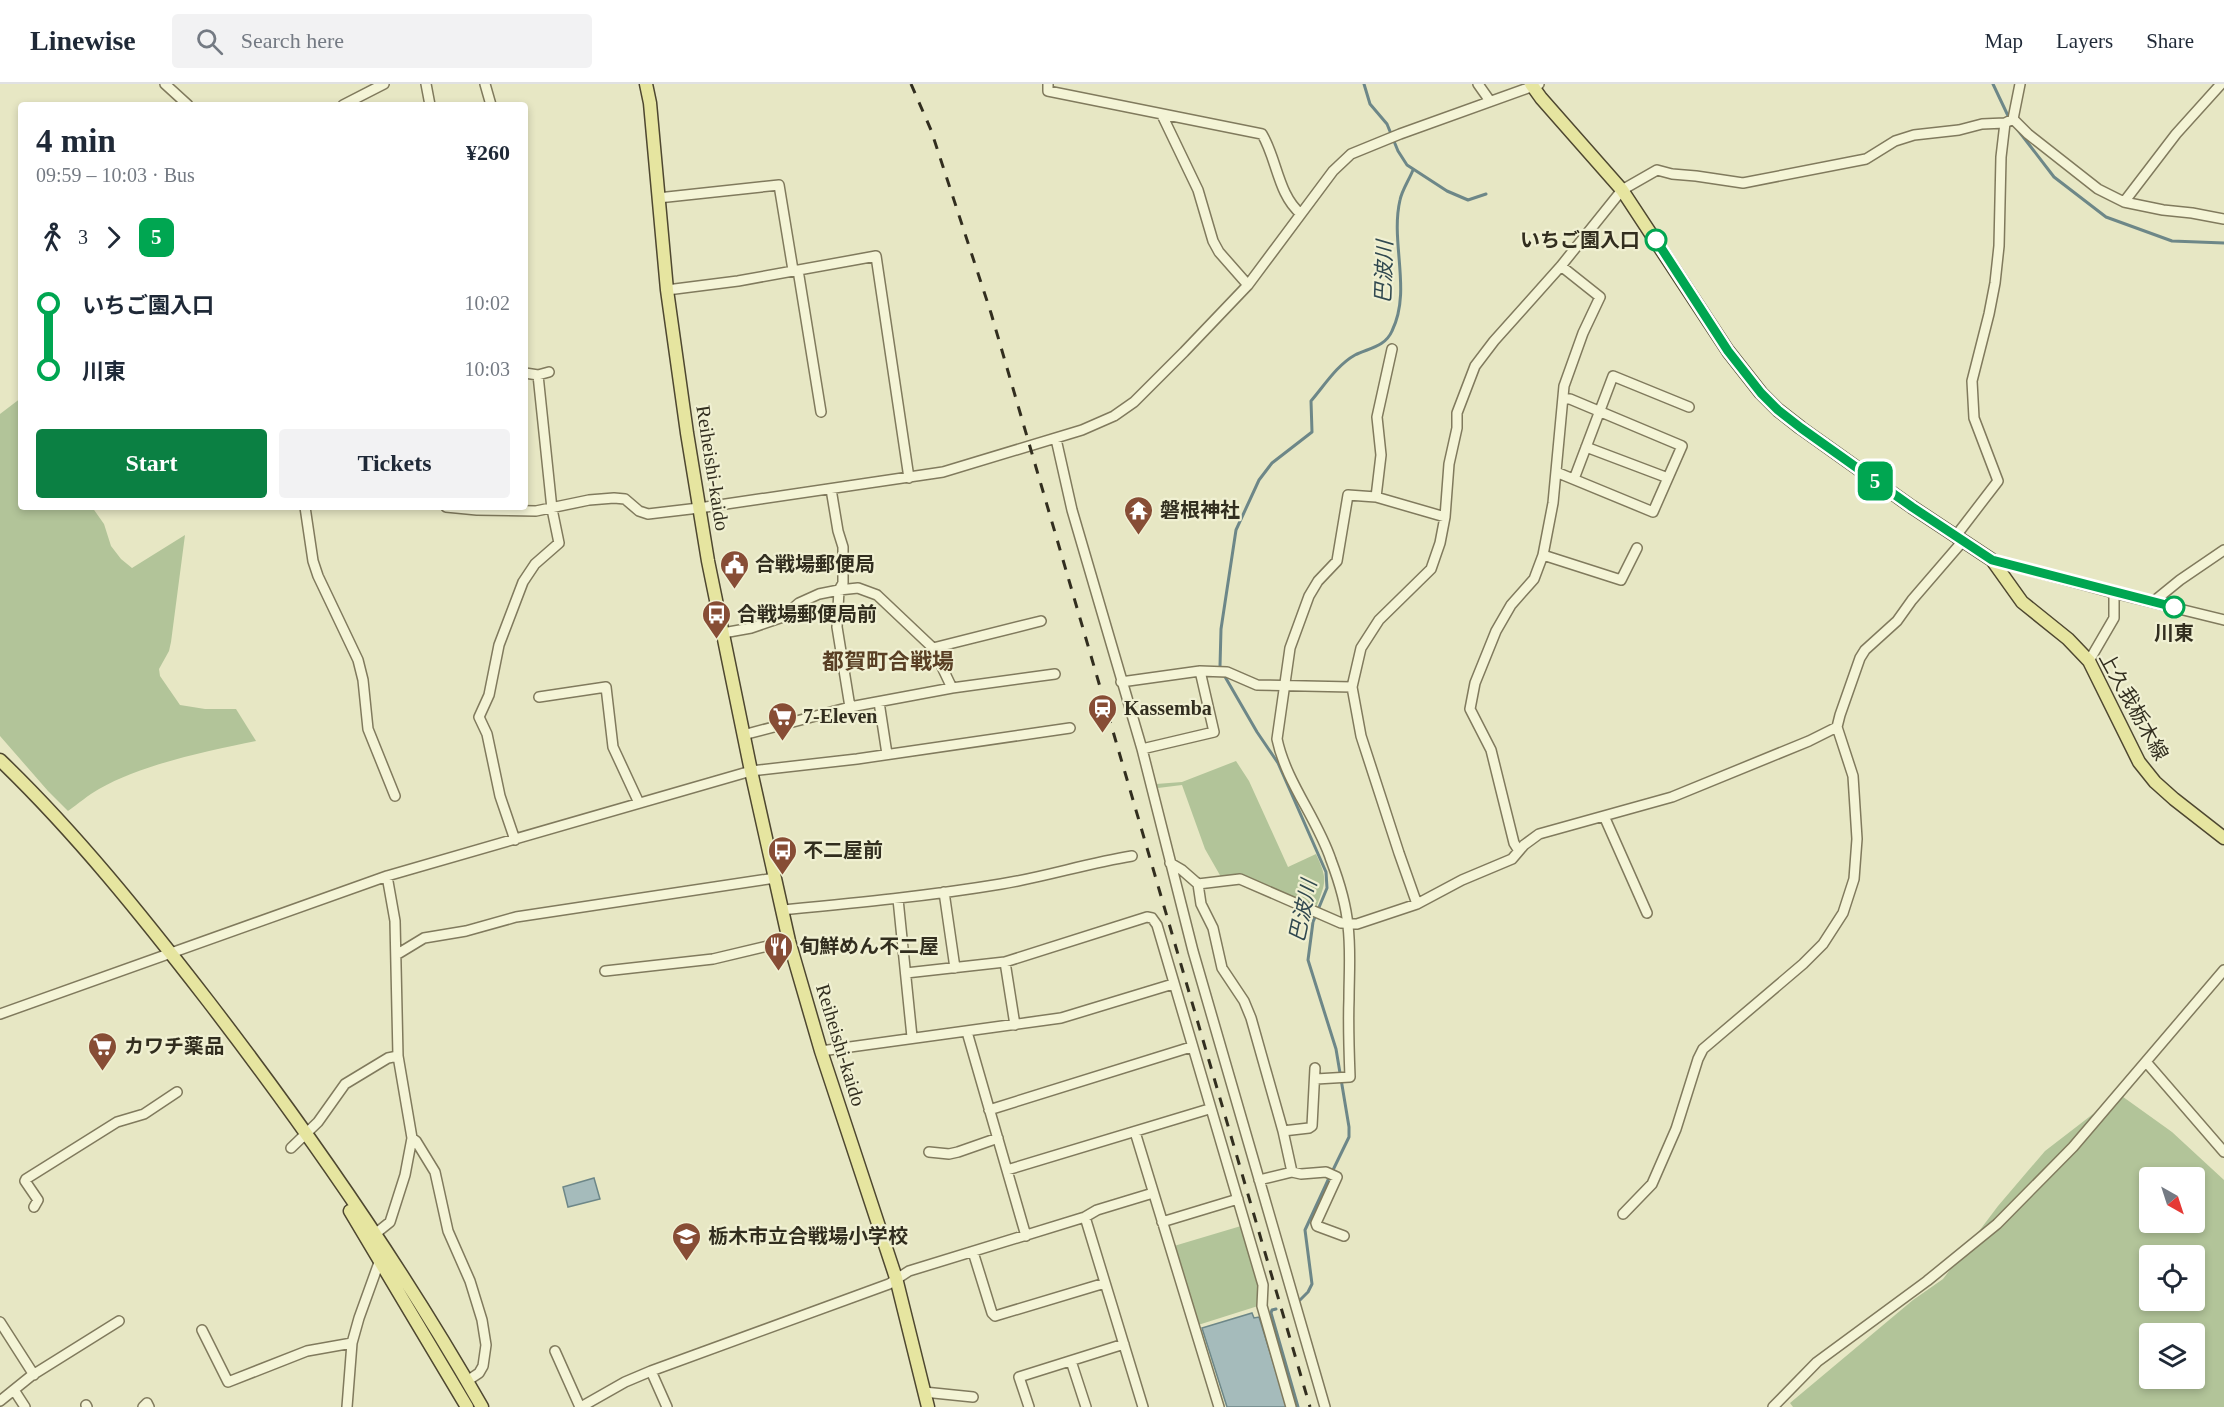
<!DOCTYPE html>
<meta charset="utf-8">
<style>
:root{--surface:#fff;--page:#f2f2f3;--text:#1f2937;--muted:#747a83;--line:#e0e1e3;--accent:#0b8043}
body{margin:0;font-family:"Times New Roman","Noto Sans JP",serif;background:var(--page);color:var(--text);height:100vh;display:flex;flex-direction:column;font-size:22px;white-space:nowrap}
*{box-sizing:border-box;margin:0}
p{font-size:20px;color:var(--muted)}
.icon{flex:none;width:33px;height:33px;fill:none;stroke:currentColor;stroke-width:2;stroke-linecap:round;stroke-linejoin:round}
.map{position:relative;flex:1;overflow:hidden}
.drawer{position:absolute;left:18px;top:18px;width:510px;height:408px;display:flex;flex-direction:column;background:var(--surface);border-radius:6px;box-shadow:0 3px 9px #0003}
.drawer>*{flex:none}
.badge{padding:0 12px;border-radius:9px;font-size:21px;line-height:39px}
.needle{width:39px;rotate:141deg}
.buttons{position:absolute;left:2139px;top:1083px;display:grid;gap:12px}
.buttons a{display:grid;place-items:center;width:66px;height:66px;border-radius:6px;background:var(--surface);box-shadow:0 3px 9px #0003;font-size:30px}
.map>.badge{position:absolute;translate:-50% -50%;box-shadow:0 0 0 3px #fff}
.legs{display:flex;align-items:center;gap:9px;height:66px;padding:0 18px;font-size:20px}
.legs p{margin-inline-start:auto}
.headline{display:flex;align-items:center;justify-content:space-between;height:102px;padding:0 18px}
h1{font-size:33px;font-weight:800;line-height:45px}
.button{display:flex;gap:12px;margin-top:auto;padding:12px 18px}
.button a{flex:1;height:69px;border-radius:6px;background:var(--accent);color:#fff;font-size:24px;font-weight:800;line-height:69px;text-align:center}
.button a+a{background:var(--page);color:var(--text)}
ul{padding:0 18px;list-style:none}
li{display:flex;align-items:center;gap:21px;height:66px;font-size:22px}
li i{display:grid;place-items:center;width:9px;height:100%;margin:0 8px;background:currentColor}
li i::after{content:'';width:15px;height:15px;margin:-8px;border:4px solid;border-radius:50%;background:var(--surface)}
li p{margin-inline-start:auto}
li:first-child i{background:linear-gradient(#0000 50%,currentColor 0)}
li:last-child i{background:linear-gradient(currentColor 50%,#0000 0)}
header{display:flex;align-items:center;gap:36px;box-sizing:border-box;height:84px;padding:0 30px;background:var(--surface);border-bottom:2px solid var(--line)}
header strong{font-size:28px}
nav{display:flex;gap:33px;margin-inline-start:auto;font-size:21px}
.search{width:420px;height:54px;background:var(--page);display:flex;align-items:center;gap:15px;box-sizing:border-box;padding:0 21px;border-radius:6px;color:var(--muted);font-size:22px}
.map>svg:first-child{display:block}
.green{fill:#b2c499;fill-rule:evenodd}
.water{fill:#a5bbbb;stroke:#6d8788;stroke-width:1.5}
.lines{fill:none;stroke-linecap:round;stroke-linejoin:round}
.stream{stroke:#6d8788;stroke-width:3}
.minor-casing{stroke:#807a5d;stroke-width:12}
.major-casing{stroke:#4e4730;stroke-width:15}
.minor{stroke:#f4f4d6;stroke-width:9}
.major{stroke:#e6e5a0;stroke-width:12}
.rail{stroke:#322e1f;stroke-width:3;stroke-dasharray:10 10;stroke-linecap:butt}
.line-1-casing{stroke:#fff;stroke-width:14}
.line-1{stroke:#00a651;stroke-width:9}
.stop-1-dot{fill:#fff;stroke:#00a651;stroke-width:3}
.labels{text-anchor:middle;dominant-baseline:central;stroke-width:4.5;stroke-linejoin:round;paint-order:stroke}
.stop-label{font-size:20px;font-weight:bold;fill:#322e1f;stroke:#f0f0d2;text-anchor:end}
.street-label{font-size:20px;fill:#322e1f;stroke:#f0f0d2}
.poi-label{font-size:20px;font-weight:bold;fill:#322e1f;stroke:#f0f0d2;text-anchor:start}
.water-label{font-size:21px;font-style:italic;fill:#30484f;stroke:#f0f0d2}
.quarter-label{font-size:22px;font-weight:bold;fill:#593f24;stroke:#f0f0d2}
</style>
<header>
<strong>Linewise</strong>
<div class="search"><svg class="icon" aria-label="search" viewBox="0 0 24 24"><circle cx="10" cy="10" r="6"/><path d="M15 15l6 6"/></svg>Search here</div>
<nav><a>Map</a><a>Layers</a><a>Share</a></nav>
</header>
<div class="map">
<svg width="2224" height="1323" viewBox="0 0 2224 1323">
<rect width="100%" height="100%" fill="#e7e7c4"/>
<!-- green -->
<path class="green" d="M21,314V423H92L104,440L111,462L121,475L132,484L185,451L171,558L169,567L159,585L160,592L180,621L205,625H236L256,657C207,667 143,680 99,705C88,711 78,720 68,727L48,707L0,652V330Z
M1236,677L1249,697L1288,783L1316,770C1328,796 1326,797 1316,824L1235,791L1221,793L1205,765L1182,701L1158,704L1156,700L1182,698Z
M2119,1010L2172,1048L2224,1096V1323H1793L1790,1319L1913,1216L1943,1195L1998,1122L2045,1067ZM2150,1094H2194V1138H2150ZM2150,1172H2194V1216H2150ZM2150,1250H2194V1294H2150Z
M1241,1142L1258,1201V1222L1198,1241L1174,1162Z"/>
<!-- water -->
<path class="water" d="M594,1094L600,1115L568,1123L563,1103Z
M1252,1229L1254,1234L1259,1233L1287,1323H1227L1202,1244Z"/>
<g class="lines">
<!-- stream -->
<path class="stream" d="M1364,0L1370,20L1387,40L1398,67L1407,81L1447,107L1468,116L1486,110
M1993,0L2010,36
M2014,41L2054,93L2106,133L2172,157L2224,159
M1220,582L1221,545L1236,446L1259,396L1272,379L1312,348L1311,317C1324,302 1337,281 1355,271C1369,264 1385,263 1392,247C1412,206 1390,159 1400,116C1402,106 1409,96 1413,86
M1224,591L1257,648L1278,679L1326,788L1327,804L1313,838L1308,876L1336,965L1349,1043V1053L1333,1086
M1300,1216L1308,1208L1312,1200L1305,1146L1329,1094
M1276,1225L1272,1226L1271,1229L1298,1323"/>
<defs>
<path id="minor" d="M165,0L188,21
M426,0L430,21
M485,0L491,21
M1048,0V7L1262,50C1277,75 1278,111 1301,130
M1478,0L1490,17
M343,21L384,0
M1162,31L1198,106L1213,157L1219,168L1248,201
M2013,35L2028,50L2098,105L2124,118L2163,126L2192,129L2224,135
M2013,35L2020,0
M658,114L779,101L793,186
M2124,118L2176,50L2221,0
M798,186L821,328
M667,206L738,197L876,172L909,394
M525,289L538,291L549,288
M1056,355L1072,426L1142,665L1193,867L1325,1323
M1586,363L1668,394
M1556,388L1653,428L1682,362L1570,315H1563
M1574,395L1613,292L1689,323
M831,405L838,447L843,463V499L839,506L837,543L850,623
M1376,413L1381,371L1377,333L1392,265
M305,423L313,477L318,492L358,576L363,596L368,645L395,712
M446,423L477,426L536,427L589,416L614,414L625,415L639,427L648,430L699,424L943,388L1082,346L1114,332L1134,318L1184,268L1248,201L1333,87L1351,70L1400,50L1539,0
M1955,453L1998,397L1974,334L1972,297L1989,230L1995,199L1999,162L2001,73L2005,39
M1543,471L1621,496L1637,464
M1992,476L2114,509L2224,536
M2153,518L2180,496L2224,466
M723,549L751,544L783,533L799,519L819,510L839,506L858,504L877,511L933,564L952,604
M933,564L1041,537
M2089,577L2114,534V509
M1121,598L1200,587L1227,588L1257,601L1352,603
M539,613L606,603L613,663L639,719
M879,618L887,670
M743,651L850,623L952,604L1055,590
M1142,665L1214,648L1200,587
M1604,732L1647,829
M515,756L500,712L487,650L479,633L489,611L499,561L523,498L535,480L559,459L552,425L538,291
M1519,767L1514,759L1491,666L1470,625L1475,599L1496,547L1511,521L1534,495L1543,471L1553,419L1564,302L1583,249L1600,213L1561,182
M1170,779L1182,786L1198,800L1201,820L1213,844L1222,884L1244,917L1251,934L1283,1047L1292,1088L1259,1096
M1198,800L1240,795L1341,839L1357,840L1417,820L1462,796L1512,775L1524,761L1539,750L1672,713L1809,657L1837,643
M944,808L955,884
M898,815L912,953
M1417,820L1399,769L1361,652L1352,603L1361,564L1379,536L1431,485L1440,459L1445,433L1449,380L1457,344V329L1475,282L1494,257L1561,182L1622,106L1657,86L1672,90L1696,92L1743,99L1866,75L1895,57L1914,51L1959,46L1982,40L2005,39L2013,35
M782,826C855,819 929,812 1001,800C1045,793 1088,779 1132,772
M396,871L424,854L466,847L516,833L775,794
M1005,878L1015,941
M605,887L713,875L789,857
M906,889L1005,878L1147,833L1152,834L1157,841L1263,1201L1262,1222L1291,1323
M0,930L387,792L751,687L857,675L1070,644
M967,948L1026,1152
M821,967L1061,934L1173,900
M2147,979L2224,1068
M1316,995L1350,993C1349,967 1348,941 1349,915C1349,891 1351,866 1348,842C1346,820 1339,797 1331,776C1317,734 1286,698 1277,655L1290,564L1309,512L1318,497L1337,477L1348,411L1376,413L1445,433
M989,1026L1191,963
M1283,1047L1309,1044L1312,1042L1315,984
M1135,1048L1219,1323
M412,1054L416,1057L435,1088L448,1147L470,1197L482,1236L486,1261L483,1282L479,1289L467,1297
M291,1064L318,1038L345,1000L388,974L398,972
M929,1068L949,1070L958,1068L998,1054
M1007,1086L1209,1025
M1292,1088L1301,1090L1326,1088L1337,1093L1316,1139L1317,1142L1344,1152
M34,1123L38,1116L25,1097L26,1095L117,1038L144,1030L177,1008
M1623,1130L1652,1100L1676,1045L1698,975L1703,965L1803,880L1823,860L1843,829L1854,795L1857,755L1853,692L1837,643L1840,631L1860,574L1865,566L1897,537L1912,516L1962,458
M1085,1133L1143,1323
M1162,1138L1238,1115
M375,1150L390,1138L405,1091L412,1054L398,972L395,837L387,792
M973,1168L992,1229L995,1232L1105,1199
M0,1238L34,1291
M202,1246L228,1298L307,1267L352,1259
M555,1267L580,1323
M1071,1277L1086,1323
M651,1287L667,1323
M14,1306L25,1323
M924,1308L973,1313
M0,1317L31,1292L119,1237
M86,1321L87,1323
M143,1323L147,1319L149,1323
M347,1323L352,1259L359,1234L381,1173
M581,1323L625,1298L651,1287L889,1200L909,1187L1085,1133L1097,1126L1153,1109
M1029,1323L1019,1293L1124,1260
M1773,1323L1817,1278L1927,1197L1997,1140L2073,1063L2224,886"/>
<path id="major" d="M646,0L650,19L667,206L687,349L708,477L751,687L789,857L821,967L896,1194L928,1323
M1531,0L1541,14L1622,106L1728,267L1761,309L1778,326L1801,344L1912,423L1992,476L2022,518L2068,555L2089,577L2139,678L2155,698L2174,715L2224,754
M0,676C76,749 143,833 208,917C307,1046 401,1181 482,1323
M350,1127L467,1323"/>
</defs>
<!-- minor casing -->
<use href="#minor" class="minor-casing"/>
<!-- major casing -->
<use href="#major" class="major-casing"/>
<!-- minor -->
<use href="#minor" class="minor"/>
<!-- major -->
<use href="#major" class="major"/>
<!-- rail -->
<path class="rail" d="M911,0L931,46L991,229L1310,1323"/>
</g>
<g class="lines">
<defs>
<path id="line-1" d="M1656,156L1728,267L1761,309L1778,326L1801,344L1912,423L1992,476L2174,523"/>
</defs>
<!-- line-1 casing -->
<use href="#line-1" class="line-1-casing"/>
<!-- line-1 -->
<use href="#line-1" class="line-1"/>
</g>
<!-- icons -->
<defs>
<symbol id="temple-pin" viewBox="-11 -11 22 30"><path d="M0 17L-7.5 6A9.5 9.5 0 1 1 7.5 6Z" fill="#874d35" stroke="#f0f0d2"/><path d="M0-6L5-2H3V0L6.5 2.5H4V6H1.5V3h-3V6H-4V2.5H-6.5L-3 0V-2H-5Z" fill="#fff"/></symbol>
<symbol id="civic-pin" viewBox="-11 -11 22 30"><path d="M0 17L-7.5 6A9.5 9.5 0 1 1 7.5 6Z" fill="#874d35" stroke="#f0f0d2"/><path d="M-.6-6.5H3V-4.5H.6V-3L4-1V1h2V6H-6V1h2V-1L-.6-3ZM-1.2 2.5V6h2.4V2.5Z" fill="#fff"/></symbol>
<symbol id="bus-pin" viewBox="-11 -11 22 30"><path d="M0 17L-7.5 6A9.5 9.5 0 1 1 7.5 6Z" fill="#874d35" stroke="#f0f0d2"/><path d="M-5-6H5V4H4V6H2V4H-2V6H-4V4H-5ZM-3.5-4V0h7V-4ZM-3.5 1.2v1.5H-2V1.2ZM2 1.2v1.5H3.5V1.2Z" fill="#fff"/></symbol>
<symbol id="station-pin" viewBox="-11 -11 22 30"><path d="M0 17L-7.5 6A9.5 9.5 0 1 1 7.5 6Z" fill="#874d35" stroke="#f0f0d2"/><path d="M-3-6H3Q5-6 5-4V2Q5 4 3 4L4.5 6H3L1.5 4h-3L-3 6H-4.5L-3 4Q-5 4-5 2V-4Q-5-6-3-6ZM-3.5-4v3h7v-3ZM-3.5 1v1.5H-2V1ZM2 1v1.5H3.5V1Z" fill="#fff"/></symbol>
<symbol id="supermarket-pin" viewBox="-11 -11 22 30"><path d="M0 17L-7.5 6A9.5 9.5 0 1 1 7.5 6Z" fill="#874d35" stroke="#f0f0d2"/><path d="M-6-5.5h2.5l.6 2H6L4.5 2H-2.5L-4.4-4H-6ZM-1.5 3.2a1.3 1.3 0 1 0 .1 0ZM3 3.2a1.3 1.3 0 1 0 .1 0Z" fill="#fff"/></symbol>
<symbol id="restaurant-pin" viewBox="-11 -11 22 30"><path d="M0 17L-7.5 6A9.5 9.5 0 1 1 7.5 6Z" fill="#874d35" stroke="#f0f0d2"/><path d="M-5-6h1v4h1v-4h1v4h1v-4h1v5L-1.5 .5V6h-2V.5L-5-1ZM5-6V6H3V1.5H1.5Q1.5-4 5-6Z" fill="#fff"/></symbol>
<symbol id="school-pin" viewBox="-11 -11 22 30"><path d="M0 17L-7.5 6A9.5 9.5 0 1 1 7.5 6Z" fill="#874d35" stroke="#f0f0d2"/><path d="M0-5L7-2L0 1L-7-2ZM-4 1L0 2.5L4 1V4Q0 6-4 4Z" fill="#fff"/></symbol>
</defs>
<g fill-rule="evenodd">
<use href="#temple-pin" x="1122" y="410" width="33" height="45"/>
<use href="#civic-pin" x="718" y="464" width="33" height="45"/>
<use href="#bus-pin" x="700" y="514" width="33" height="45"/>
<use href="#station-pin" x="1086" y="608" width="33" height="45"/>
<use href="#supermarket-pin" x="766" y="616" width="33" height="45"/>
<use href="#bus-pin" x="766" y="750" width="33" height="45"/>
<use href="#restaurant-pin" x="762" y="846" width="33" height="45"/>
<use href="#supermarket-pin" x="86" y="946" width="33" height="45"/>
<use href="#school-pin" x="670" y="1136" width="33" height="45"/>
</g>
<!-- markers -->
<g class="stop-1-dot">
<circle cx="1656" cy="156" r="10"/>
<circle cx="2174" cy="523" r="10"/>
</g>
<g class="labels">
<!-- stop labels -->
<g class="stop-label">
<text x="1640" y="156">いちご園入口</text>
<text x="2174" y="549" text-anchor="middle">川東</text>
</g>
<!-- street labels -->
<g class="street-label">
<text transform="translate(713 384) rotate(81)">Reiheishi-kaido</text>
<text transform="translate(2134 622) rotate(61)">上久我栃木線</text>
<text transform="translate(841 961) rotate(73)">Reiheishi-kaido</text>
</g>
<!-- poi labels -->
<g class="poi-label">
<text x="1160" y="426">磐根神社</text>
<text x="755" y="480">合戦場郵便局</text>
<text x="737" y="530">合戦場郵便局前</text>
<text x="1124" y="624">Kassemba</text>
<text x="803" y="632">7-Eleven</text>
<text x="803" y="766">不二屋前</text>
<text x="799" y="862">旬鮮めん不二屋</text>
<text x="124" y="962">カワチ薬品</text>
<text x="708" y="1152">栃木市立合戦場小学校</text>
</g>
<!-- water labels -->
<g class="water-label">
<text transform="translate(1384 188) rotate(-88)">巴波川</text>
<text transform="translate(1303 827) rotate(-78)">巴波川</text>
</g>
<!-- quarter labels -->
<g class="quarter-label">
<text x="888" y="577">都賀町合戦場</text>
</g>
</g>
</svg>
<div class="buttons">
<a><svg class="needle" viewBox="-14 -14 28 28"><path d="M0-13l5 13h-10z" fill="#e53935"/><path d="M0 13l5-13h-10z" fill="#747a83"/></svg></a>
<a><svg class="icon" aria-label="locate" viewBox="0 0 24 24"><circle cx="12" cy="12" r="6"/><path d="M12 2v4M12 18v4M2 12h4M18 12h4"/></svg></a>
<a><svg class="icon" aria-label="layers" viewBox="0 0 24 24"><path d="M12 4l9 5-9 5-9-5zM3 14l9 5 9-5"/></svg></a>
</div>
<b class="badge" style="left:1875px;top:397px;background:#00a651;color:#fff">5</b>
<section class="drawer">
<div class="headline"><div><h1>4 min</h1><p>09:59 – 10:03 · Bus</p></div><b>¥260</b></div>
<div class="legs"><svg class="icon" aria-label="walk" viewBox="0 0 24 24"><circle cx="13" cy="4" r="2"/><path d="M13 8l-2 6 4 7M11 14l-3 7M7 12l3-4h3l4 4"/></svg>3<svg class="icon" aria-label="forward" viewBox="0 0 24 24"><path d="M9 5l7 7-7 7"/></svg><b class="badge" style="background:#00a651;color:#fff">5</b></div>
<ul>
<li><i style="color:#00a651"></i><b>いちご園入口</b><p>10:02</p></li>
<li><i style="color:#00a651"></i><b>川東</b><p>10:03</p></li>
</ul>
<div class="button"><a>Start</a><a>Tickets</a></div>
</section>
</div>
